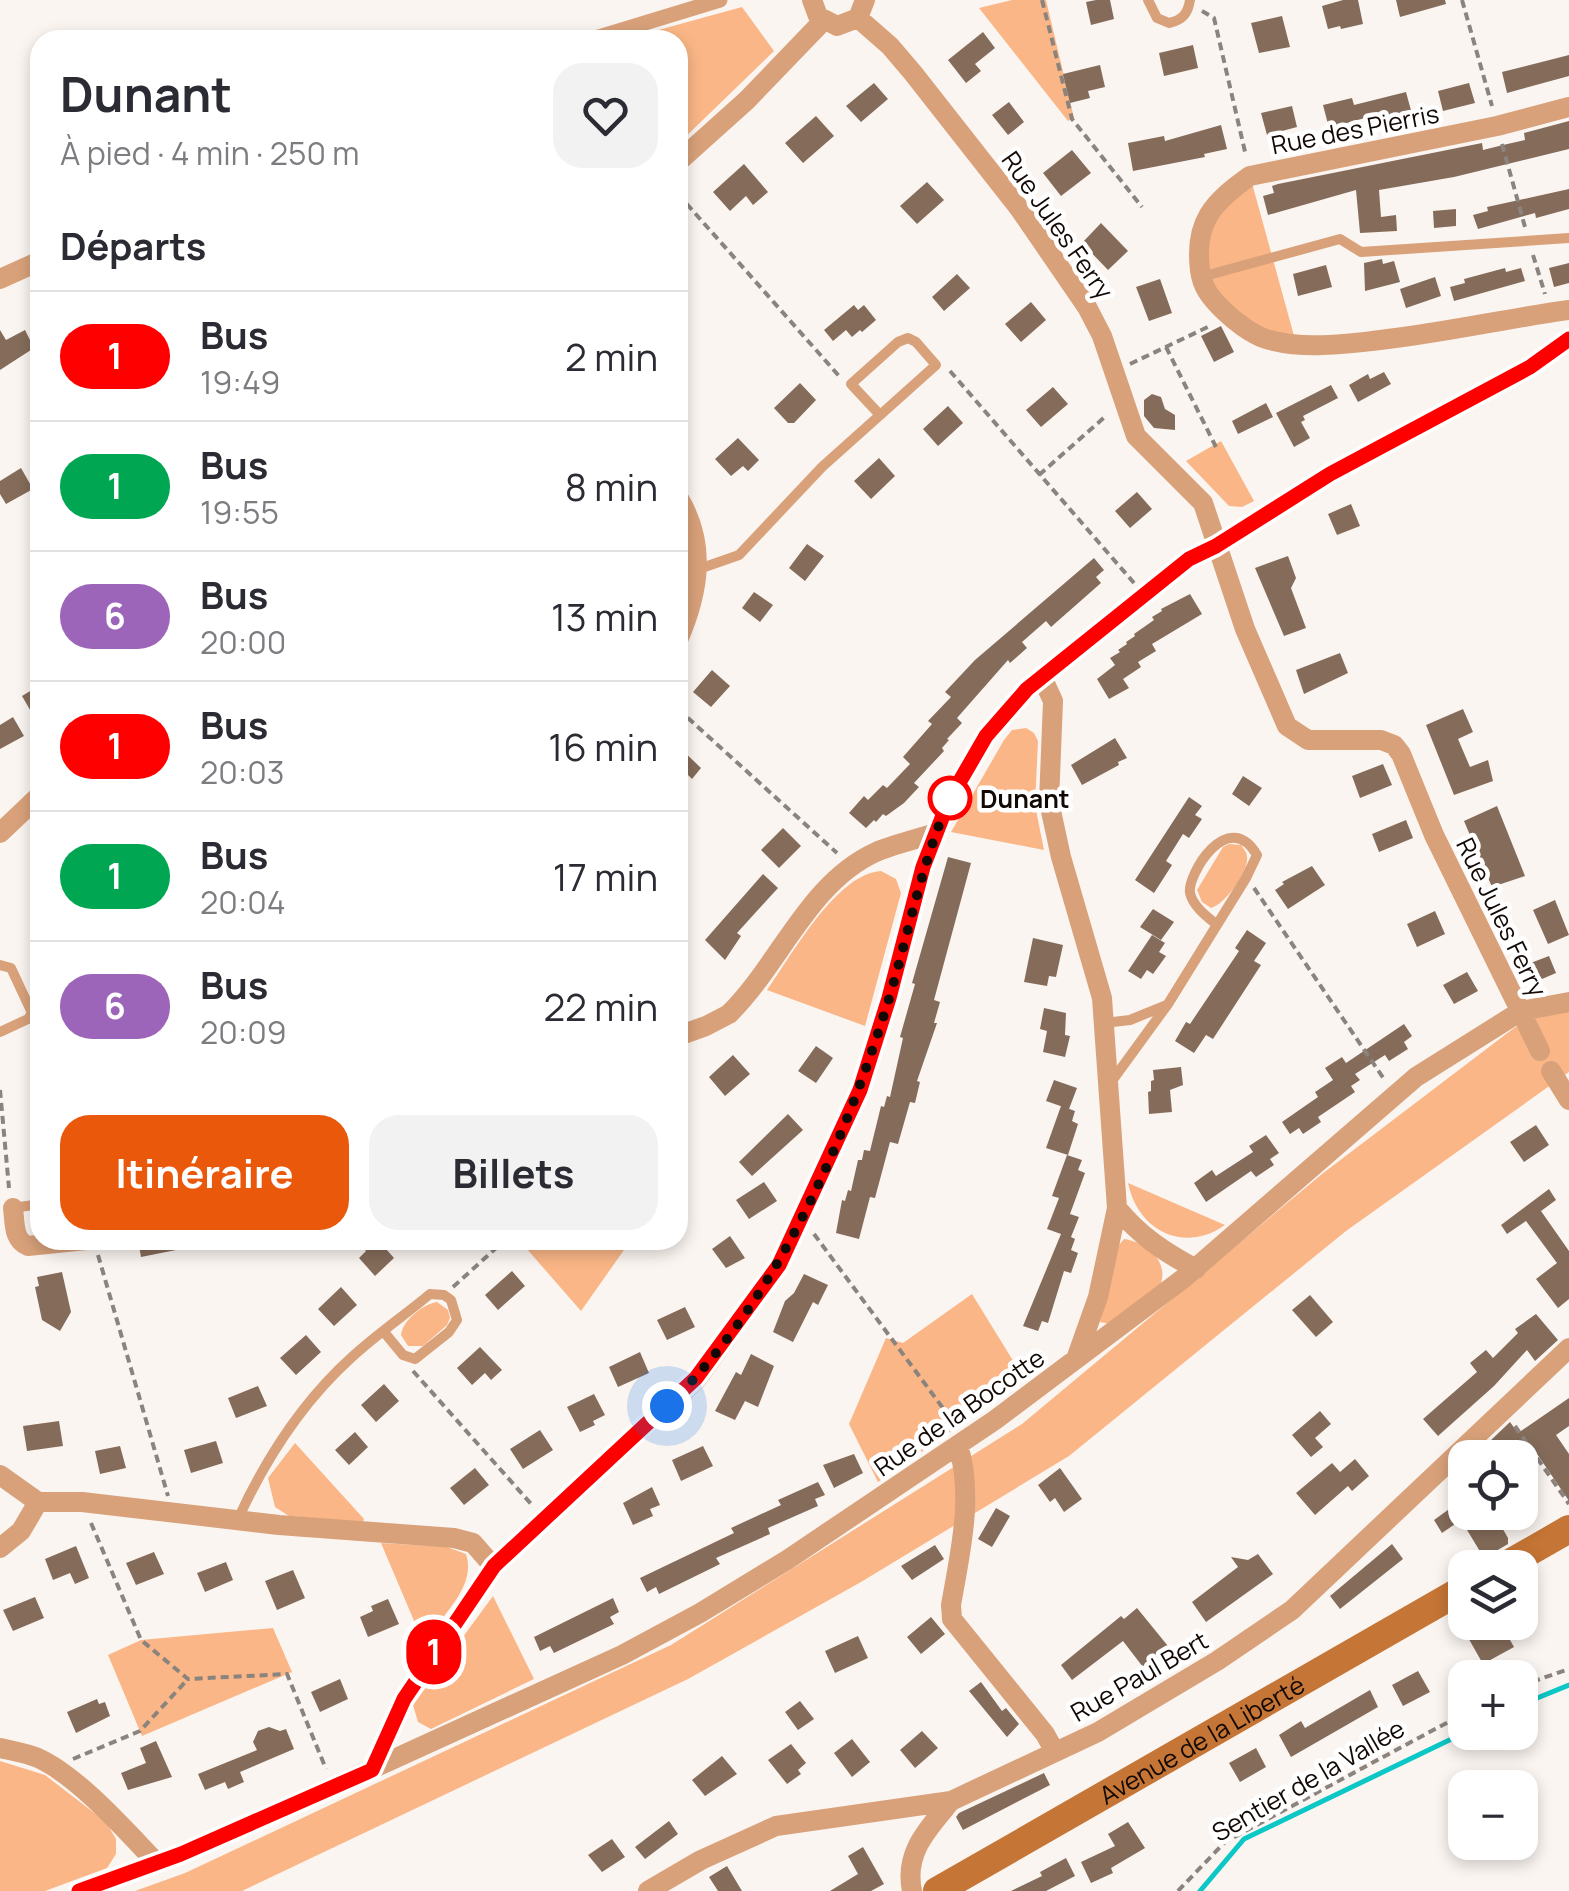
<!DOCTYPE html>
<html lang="fr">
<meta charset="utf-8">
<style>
:root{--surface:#fff;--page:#f2f2f3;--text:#2b2b33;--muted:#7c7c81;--line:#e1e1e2;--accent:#ea580c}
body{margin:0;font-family:Manrope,sans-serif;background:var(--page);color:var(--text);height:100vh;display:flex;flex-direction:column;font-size:38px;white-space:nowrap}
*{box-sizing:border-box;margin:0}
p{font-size:32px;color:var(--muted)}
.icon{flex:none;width:55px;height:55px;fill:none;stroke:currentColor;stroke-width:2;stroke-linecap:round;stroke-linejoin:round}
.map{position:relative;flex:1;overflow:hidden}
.panel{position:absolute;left:30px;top:30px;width:658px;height:1220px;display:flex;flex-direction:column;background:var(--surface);border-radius:30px;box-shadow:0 5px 15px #0003}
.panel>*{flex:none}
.badge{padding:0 20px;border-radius:32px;font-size:35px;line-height:65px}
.fabs{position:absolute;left:1448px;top:1440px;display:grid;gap:20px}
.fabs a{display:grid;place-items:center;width:90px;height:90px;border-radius:20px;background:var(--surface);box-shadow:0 5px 15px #0003;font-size:50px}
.you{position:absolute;width:50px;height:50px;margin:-25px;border:8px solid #fff;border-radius:50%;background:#1a73e8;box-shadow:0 0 0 15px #1a73e833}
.map>.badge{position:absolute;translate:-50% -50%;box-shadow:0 0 0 5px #fff}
h2{padding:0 30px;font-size:38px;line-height:90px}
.round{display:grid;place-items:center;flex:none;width:105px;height:105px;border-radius:30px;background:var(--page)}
.head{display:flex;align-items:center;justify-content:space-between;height:170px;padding:0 30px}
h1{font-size:48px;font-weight:700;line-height:75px}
.button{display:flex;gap:20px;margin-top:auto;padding:20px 30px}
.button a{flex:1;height:115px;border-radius:30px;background:var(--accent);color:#fff;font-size:40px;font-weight:700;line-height:115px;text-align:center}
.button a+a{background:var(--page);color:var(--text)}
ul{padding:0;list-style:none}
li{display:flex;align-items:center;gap:30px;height:130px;padding:0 30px;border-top:2px solid var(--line)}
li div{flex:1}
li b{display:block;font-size:38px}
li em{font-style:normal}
li .badge{min-width:110px;font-weight:700;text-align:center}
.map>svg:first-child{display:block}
.green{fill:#fab686}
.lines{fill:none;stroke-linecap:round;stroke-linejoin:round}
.stream{stroke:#0bc7c5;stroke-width:5}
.building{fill:#856c5a}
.path{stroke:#8b837e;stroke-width:4;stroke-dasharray:8 5;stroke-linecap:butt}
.service{stroke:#d8a17a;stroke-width:10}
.pedestrian{stroke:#d8a17a;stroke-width:15}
.minor{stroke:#d8a17a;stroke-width:20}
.secondary{stroke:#c57535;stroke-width:28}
.line-casing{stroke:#fff;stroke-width:22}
.line{stroke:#f00;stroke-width:15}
.walk{stroke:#130904;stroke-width:10;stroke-dasharray:0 18}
.stop-dot{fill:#fff;stroke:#f00;stroke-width:5}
.labels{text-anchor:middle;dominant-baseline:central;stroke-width:9;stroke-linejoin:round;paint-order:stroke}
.street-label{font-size:25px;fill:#130904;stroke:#fff}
.stop-label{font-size:25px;font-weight:bold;fill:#130904;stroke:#fff;text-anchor:start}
</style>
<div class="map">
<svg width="1569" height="1891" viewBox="0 0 1569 1891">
<rect width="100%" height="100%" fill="#fbf5f1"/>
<!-- green -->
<path class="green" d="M1012,0H1046L1074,118L1068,121L979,8Z
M742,7L774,51L678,144V40H622Z
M1250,176L1296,343L1263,338L1208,294L1205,221Z
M1221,441L1254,501L1242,507L1229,506L1186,461Z
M1026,728L1034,733L1038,741L1035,805L1044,850L951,832L1004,740L1012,730Z
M1229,844L1241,845C1245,851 1248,853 1247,861C1245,876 1225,904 1211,908L1202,902L1197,890L1223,847Z
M881,871L896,879L901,893L865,1026L767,990C792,955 836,874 881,871Z
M1569,998V1072L1346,1231L1069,1456L861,1582L688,1679L242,1891H135L185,1873L671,1645L1022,1424L1322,1174L1514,1028Z
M1128,1183L1225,1225C1184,1254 1138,1231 1128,1183Z
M1124,1239C1147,1242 1170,1262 1160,1286L1110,1324L1100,1322L1119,1245Z
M519,1240H631L581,1311Z
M972,1294L1025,1380L878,1482L849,1424L886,1338L903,1343Z
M437,1302L448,1310L450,1318L447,1325L423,1346H408L401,1335C403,1320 423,1304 437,1302Z
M295,1443L364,1519L363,1522L289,1516L275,1507L268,1478Z
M381,1543L447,1547L466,1554C477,1587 441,1617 423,1642Z
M493,1596L534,1679L431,1729L418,1722L413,1705Z
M273,1628L292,1672L142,1736L108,1655L141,1640Z
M0,1761L45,1775L106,1822L116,1839V1854L107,1868L45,1891H0Z"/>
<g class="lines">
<!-- stream -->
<path class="stream" d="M1520,1705L1569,1685
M1200,1891L1244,1839L1466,1732"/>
</g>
<!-- building -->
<path class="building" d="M1096,0H1110L1114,19L1091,25L1086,2Z
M1343,0H1358L1363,24L1341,29L1340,26L1328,29L1322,6Z
M1396,0H1445L1446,4L1400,17Z
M1282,16L1290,47L1259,53L1251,23Z
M983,32L995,48L975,64L981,71L966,83L948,60Z
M1193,45L1198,68L1164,76L1159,53Z
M1569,55V76L1507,93L1502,72Z
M1100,65L1105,87L1088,91L1090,98L1070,103L1063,74Z
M874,83L888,99L861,122L846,106Z
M1469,83L1475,103L1443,111L1438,91Z
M1406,92L1412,114L1381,122L1379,114L1329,128L1323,105L1352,98L1354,105Z
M1009,102L1024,122L1008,135L992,115Z
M1292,106L1297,127L1267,135L1261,113Z
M816,116L834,136L803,163L785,143Z
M1569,121V149L1454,177L1379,190L1381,217L1396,215L1397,231L1360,233L1356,190L1268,215L1263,196L1274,193L1272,186L1278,184L1482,143L1483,150L1503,145L1525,140L1524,133Z
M1221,125L1227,149L1204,154L1205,157L1133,171L1128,143L1164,136L1165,141Z
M1072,150L1091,173L1061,196L1043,173Z
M744,164L768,192L753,205L746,196L730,211L713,192Z
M927,182L944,200L917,224L900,206Z
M1569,189V209L1536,218L1535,213L1478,229L1473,215L1488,211L1487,207Z
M1456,209V226L1434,228L1433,211Z
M1101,223L1128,251L1108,270L1082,243Z
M1382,259L1383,264L1394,261L1400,282L1365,291L1364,263Z
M1569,263V283L1554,287L1549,268Z
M1326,265L1332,287L1298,296L1293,274Z
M1505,268L1506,272L1521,268L1525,281L1454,301L1450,287L1465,283L1464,279Z
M957,274L970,288L944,311L932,297Z
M1435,277L1441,296L1406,308L1400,289Z
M1160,279L1172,313L1149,321L1136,287Z
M1031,302L1046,320L1021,342L1005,324Z
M854,305L858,310L864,305L876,320L862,332L860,330L852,337L846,330L833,341L824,330Z
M1221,326L1234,352L1214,362L1201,336Z
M0,330L6,340L25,330L34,348L0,370Z
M1384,372L1391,384L1358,402L1349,385L1368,374L1370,379Z
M800,383L816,400L794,423H788L774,408Z
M1331,385L1338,398L1303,416L1305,420L1301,422L1310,438L1294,447L1276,413Z
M1053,387L1068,404L1041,427L1026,410Z
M1152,394L1161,397L1165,409L1175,415V430L1154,428L1144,416V400Z
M1266,403L1273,417L1238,434L1232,421Z
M948,406L963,423L938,446L923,429Z
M738,438L759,460L748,471L743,466L731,476L715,459Z
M879,458L895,476L871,499L854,481Z
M21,468L33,489L6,504L0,494V481Z
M1137,492L1152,509L1130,528L1115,511Z
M1351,504L1360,526L1337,535L1328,514Z
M807,544L824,556L805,581L789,568Z
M1288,556L1296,578L1291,588L1306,628L1284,636L1255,568Z
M1094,558L1104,570L1096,577L1101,583L1051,627L1046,621L1022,642L1027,648L1010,663L1008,660L957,718L962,723L947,739L949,740L942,748L944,751L914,783L919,787L904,803L886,816L883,814L876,822L874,820L866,828L849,813L864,796L868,800L883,785L887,788L910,764L903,757L932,724L928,721L951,697L945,692L975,660Z
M754,592L773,605L760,622L742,608Z
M1190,594L1202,614L1152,644L1156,651L1138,662L1141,667L1123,679L1129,688L1109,699L1097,679L1115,665L1110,658L1120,652L1118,650L1127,644L1126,642L1135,636L1134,634L1154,620L1152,617L1162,611L1161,609Z
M1340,653L1348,673L1304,694L1296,670Z
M712,670L730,686L711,707L693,692Z
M40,685V727L22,696Z
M1463,709L1473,732L1458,739L1470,767L1488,760L1493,781L1454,795L1426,725Z
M13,717L24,736L0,749V725Z
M1115,738L1127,758L1118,762L1119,765L1082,785L1071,765Z
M678,746L701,768L692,779L688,775L678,787Z
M1383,764L1392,785L1360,798L1352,776Z
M1243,776L1262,788L1249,806L1232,794Z
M1189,797L1202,806L1195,815L1202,819L1189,838L1183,834L1166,861L1172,865L1154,893L1135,880Z
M1497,806L1525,876L1492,887L1464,821Z
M1406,820L1413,838L1379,852L1372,834Z
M783,828L801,846L779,868L761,850Z
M948,857L971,863L934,1000L940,1002L934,1023H937L917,1081L920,1082L915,1103L910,1102L898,1144L890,1142L875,1198L870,1197L859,1239L836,1233L842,1200L845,1201L848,1190L851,1191L858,1160H862L864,1150L870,1151L881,1106L884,1107L887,1096L890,1097L903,1038L900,1037L915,984L912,983Z
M1312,866L1325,885L1288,909L1275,890L1284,884L1282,882Z
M763,874L778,888L737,933L741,936L725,960L705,940Z
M1555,900L1569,935L1548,944L1533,910Z
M1153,909L1174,922L1161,940L1140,927Z
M1435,911L1445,934L1417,947L1407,924Z
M1247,930L1266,943L1254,961L1261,965L1213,1039L1206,1035L1194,1053L1175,1041L1186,1022L1190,1024L1233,960L1239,951L1235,948Z
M1152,935L1165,943L1159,952L1166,956L1153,974L1147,970L1141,979L1128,971Z
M1033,938L1063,945L1056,977L1049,976L1047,986L1024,982Z
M1549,956L1556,973L1535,982L1528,964Z
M1467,972L1478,991L1454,1004L1443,985Z
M1044,1008L1066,1013L1065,1035L1070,1036L1065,1057L1043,1052L1047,1031L1040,1029Z
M1404,1024L1412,1036L1404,1042L1408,1049L1389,1061L1385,1055L1355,1074L1360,1080L1351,1086L1355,1092L1318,1117L1321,1122L1303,1134L1299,1128L1290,1134L1282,1122L1318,1097L1315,1092L1333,1080L1325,1068L1342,1057L1346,1063Z
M816,1046L833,1058L816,1083L798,1071Z
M733,1055L750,1074L725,1096L709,1077Z
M1181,1067L1183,1085L1170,1090L1172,1112L1149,1114L1148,1092L1151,1091V1081L1154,1080L1153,1070Z
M1054,1080L1077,1088L1069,1109L1046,1101Z
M1061,1106L1075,1111L1072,1121L1078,1124L1068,1155L1046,1148Z
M788,1114L803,1130L752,1176L739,1162Z
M1536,1125L1549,1145L1524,1162L1510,1142Z
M1266,1135L1279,1153L1270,1159L1274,1165L1256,1177L1251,1171L1206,1202L1194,1183L1212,1170L1216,1176L1253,1152L1249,1146Z
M1067,1155L1082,1160L1078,1170L1085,1173L1070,1214L1079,1217L1071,1237L1075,1239L1071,1250L1078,1253L1071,1273L1064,1271L1048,1323L1042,1321L1038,1331L1023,1326L1061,1234L1047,1229L1059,1198L1052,1196Z
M764,1182L777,1201L749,1219L736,1200Z
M1549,1189L1556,1200L1541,1211L1569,1251V1299L1558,1308L1536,1279L1557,1263L1526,1221L1507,1234L1501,1225Z
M730,1236L745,1258L726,1268L712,1249Z
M138,1240H190L191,1247L141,1257Z
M356,1240H378L394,1258L375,1276L359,1258L366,1251Z
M512,1271L525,1286L498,1310L485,1295Z
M62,1272L71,1312L60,1331L42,1320L35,1287L39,1286L37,1277Z
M804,1274L828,1285L818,1305L813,1302L793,1342L773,1332L785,1301L794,1293Z
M341,1287L357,1305L334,1326L318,1309Z
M1310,1295L1333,1322L1316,1337L1292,1310Z
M685,1307L695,1327L667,1340L657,1320Z
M1536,1314L1558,1340L1535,1361L1527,1350L1494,1386L1438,1436L1423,1419L1477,1372L1470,1363L1486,1350L1493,1358L1518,1333L1515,1329Z
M306,1335L321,1352L296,1375L280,1358Z
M480,1347L502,1370L491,1380L485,1373L472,1385L457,1368Z
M640,1352L649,1373L618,1387L609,1367Z
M751,1354L774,1366L758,1407L745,1401L735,1420L715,1411L736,1372L741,1375Z
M384,1384L399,1401L376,1422L361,1405Z
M258,1386L267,1406L236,1418L228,1398Z
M594,1394L605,1415L593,1421L595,1425L580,1432L567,1407Z
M1569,1398V1426L1556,1435L1569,1454V1501L1531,1445L1515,1458H1499L1489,1442L1510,1422L1518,1433Z
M1320,1411L1331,1424L1315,1438L1323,1447L1311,1457L1292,1435Z
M59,1421L63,1446L27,1451L23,1426Z
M540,1430L553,1450L523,1469L510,1449Z
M355,1432L368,1447L349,1465L335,1450Z
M216,1441L223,1463L191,1473L184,1450Z
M120,1446L126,1468L100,1474L95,1451Z
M703,1446L713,1466L681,1481L672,1460Z
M854,1454L863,1473L834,1488L823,1465Z
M1355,1459L1369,1476L1352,1491L1348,1486L1315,1515L1296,1493L1332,1463L1340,1472Z
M475,1468L489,1485L464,1505L450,1488Z
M1060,1468L1082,1499L1064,1512L1055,1498L1050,1502L1038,1485Z
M818,1482L825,1495L815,1499L818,1506L768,1528L770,1534L716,1558L720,1564L710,1569L659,1594L656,1587L647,1592L640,1578L734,1533L731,1528L781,1505L778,1500Z
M652,1487L660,1505L650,1509L653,1516L633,1525L623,1503Z
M1459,1502L1465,1512H1493L1508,1538V1544L1484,1558L1461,1520L1442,1533L1434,1520Z
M996,1508L1010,1516L992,1547L978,1539Z
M1392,1544L1403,1559L1340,1609L1330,1596Z
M935,1545L944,1559L912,1580L901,1566Z
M76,1546L89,1578L75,1584L70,1573L53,1580L45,1559Z
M154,1552L164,1574L136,1585L126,1563Z
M1258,1554L1273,1574L1206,1622L1192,1602L1238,1567L1231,1557L1248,1560Z
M226,1562L233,1580L205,1592L197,1573Z
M293,1570L305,1598L277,1610L265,1581Z
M35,1597L44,1618L13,1631L3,1610Z
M613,1598L619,1612L610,1617L614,1624L554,1653L550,1646L540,1651L534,1637Z
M388,1599L399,1624L368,1637L360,1617L373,1611L371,1606Z
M1137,1608L1181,1662L1168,1672L1160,1660L1146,1671L1123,1641L1072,1680L1061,1665L1121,1616L1124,1619Z
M931,1617L945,1634L921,1654L907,1637Z
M1486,1622H1500L1514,1647L1483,1664L1466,1634Z
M858,1636L868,1658L835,1673L825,1651Z
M1418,1671L1430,1692L1403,1706L1392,1685Z
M340,1679L348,1699L320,1712L311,1692Z
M981,1682L1002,1711L1006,1708L1019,1724L1007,1737L969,1691Z
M1370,1690L1378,1707L1291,1757L1279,1735L1301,1721L1305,1728Z
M97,1699L99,1704L105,1702L110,1716L76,1733L67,1712Z
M800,1701L814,1719L798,1730L785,1712Z
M269,1727L280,1731L286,1729L294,1749L240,1772L244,1782L228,1789L225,1782L205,1790L198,1774L257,1750L253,1742L258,1731Z
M922,1731L938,1748L915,1768L900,1750Z
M852,1739L870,1762L852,1777L834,1753Z
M156,1741L172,1777L128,1790L121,1773L146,1763L140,1748Z
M791,1744L806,1763L798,1770L801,1774L787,1784L768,1760Z
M1256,1748L1266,1767L1240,1782L1229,1763Z
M722,1756L737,1774L705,1796L692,1780Z
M1044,1773L1050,1785L963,1830L956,1817L959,1813Z
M669,1821L678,1834L645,1859L635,1847Z
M1128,1822L1145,1848L1111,1868L1113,1873L1091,1883L1081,1862L1115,1846L1108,1834Z
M612,1839L625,1857L602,1872L588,1855Z
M863,1847L884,1884L871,1891H830L858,1874L848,1856Z
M1066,1858L1075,1876L1046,1891H1011L1042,1876L1040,1872Z
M727,1866L742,1891H718L709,1877Z"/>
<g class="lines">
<!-- path -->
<path class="path" d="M1042,0L1072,119L1142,207
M1462,0L1492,106
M1202,11L1214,18L1246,156
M1502,144L1525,227
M678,194L839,376
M1533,255L1545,294
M1166,347L1216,447
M1130,364L1212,325
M950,371L1134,583
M1039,475L1107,415
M678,709L837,853
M1254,888L1384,1079
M0,1090L9,1188
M814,1234L954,1423
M98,1255L168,1496
M453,1287L505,1240
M413,1371L532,1505
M1515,1426L1569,1504
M91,1523L141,1640L188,1679L287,1674L326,1769
M1520,1686L1569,1669
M73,1759L140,1731L188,1679
M1178,1891L1225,1842L1465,1713"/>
<!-- service -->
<path class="service" d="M1148,0L1157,18L1169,23C1183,20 1188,13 1190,0
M1201,277L1340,239L1361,252L1569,238
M699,569L739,555L822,467L936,365L916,342L908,338L898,342L851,384L880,415
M0,965L11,968L32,1013L28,1019L0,1032
M1104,1023L1130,1020L1167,1005
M1109,1085L1168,1004L1246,878L1257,855C1228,806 1187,875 1190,893C1193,906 1206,916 1216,924
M13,1208L40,1204
M238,1519C266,1458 302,1402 352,1357C377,1334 405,1315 430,1294L444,1295L451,1300L457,1320L449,1332L415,1359L403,1355L384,1332"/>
<!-- pedestrian -->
<path class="pedestrian" d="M589,40L720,0"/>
<!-- minor -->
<path class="minor" d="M812,0L818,16L837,26L858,18L865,0
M858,18L890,46L913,73L1019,208L1087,307L1102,336L1136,436L1203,503L1245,629L1287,726L1308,740H1381L1394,745L1401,754L1434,835L1540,1051
M1569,107L1497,126L1250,176C1213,202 1194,222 1200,270C1202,287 1210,297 1222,309C1233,320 1251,334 1266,339C1301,349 1336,345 1372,341C1439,334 1503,319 1569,310
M678,162L747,100L823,21
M0,279L40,261
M678,497C707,544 699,592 678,640
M1042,677L1053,701L1049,802L1061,857L1102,998L1117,1208L1098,1297L1076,1359
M0,833L40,795
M678,1036L706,1026L729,1014C780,964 808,883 876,852C895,844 917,839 936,833
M1551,1071L1569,1100
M13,1208C15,1223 13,1240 28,1246L86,1240
M1117,1208C1140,1236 1164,1252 1196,1269
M958,1445C974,1496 960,1553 951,1605L952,1619L1045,1734L1055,1752
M0,1475L38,1502H82L279,1525L454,1538L473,1543L493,1566
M0,1548L21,1531L38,1502
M0,1748C13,1751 26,1753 38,1758C78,1776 126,1831 157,1863
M372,1769L622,1655L700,1613L787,1560L995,1420L1184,1278L1416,1077L1521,1011L1569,1002
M79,1891L181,1854L372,1769L404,1699L493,1566L697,1379L779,1265L860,1089L889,998L923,867L949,800L986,736L1027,689L1189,559L1216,546L1330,474L1530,367L1569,339
M648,1891L701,1860L776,1826L951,1801L1098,1732L1217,1661L1292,1610L1569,1348
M912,1891C904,1852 928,1829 951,1801"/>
<!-- secondary -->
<g class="secondary">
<path d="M1501,1568L1569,1529"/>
<path id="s1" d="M937,1891L1465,1588"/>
</g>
</g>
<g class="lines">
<defs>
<path id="line" d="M79,1891L181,1854L372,1770L404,1699L494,1566L696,1378L779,1265L860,1090L889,998L923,867L949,800L986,736L1027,689L1189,559L1216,546L1330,474L1530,367L1569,339"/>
</defs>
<!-- line casing -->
<use href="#line" class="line-casing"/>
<!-- line -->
<use href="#line" class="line"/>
<!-- walk -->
<path class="walk" d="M667,1406C775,1305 845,1141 888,1002C909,933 921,864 950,798"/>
</g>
<!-- markers -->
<circle class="stop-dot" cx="950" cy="798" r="20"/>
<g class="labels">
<!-- street labels -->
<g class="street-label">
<text transform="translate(1355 129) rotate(-11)">Rue des Pierris</text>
<text transform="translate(1058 225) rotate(55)">Rue Jules Ferry</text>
<text transform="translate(1502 917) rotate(64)">Rue Jules Ferry</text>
<text transform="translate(959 1412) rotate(-35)">Rue de la Bocotte</text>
<text transform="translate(1139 1676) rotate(-30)">Rue Paul Bert</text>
<text stroke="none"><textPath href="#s1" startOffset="305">Avenue de la Liberté</textPath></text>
<text transform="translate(1308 1780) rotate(-30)">Sentier de la Vallée</text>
</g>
<!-- stop labels -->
<g class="stop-label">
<text x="980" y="798">Dunant</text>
</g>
</g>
</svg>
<div class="fabs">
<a><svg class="icon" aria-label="locate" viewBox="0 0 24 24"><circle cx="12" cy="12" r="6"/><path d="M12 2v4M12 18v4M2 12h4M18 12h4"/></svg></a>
<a><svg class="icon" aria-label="layers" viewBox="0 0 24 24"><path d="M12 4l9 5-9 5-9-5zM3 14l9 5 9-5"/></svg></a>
<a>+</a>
<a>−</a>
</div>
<div class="you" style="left:667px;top:1406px"></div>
<b class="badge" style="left:434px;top:1652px;background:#f00;color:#fff">1</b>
<section class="panel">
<div class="head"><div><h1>Dunant</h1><p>À pied · 4 min · 250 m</p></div><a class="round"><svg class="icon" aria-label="heart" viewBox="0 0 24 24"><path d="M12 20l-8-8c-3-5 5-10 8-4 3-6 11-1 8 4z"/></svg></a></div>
<h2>Départs</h2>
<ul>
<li><span class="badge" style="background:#f00;color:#fff">1</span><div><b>Bus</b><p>19:49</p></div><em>2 min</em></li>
<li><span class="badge" style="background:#00a651;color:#fff">1</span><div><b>Bus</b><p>19:55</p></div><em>8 min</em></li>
<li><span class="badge" style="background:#9d65b9;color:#fff">6</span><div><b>Bus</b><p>20:00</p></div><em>13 min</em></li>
<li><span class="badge" style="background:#f00;color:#fff">1</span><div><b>Bus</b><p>20:03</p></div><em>16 min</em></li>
<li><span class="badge" style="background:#00a651;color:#fff">1</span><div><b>Bus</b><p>20:04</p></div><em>17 min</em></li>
<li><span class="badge" style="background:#9d65b9;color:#fff">6</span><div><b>Bus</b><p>20:09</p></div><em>22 min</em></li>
</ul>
<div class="button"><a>Itinéraire</a><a>Billets</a></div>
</section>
</div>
